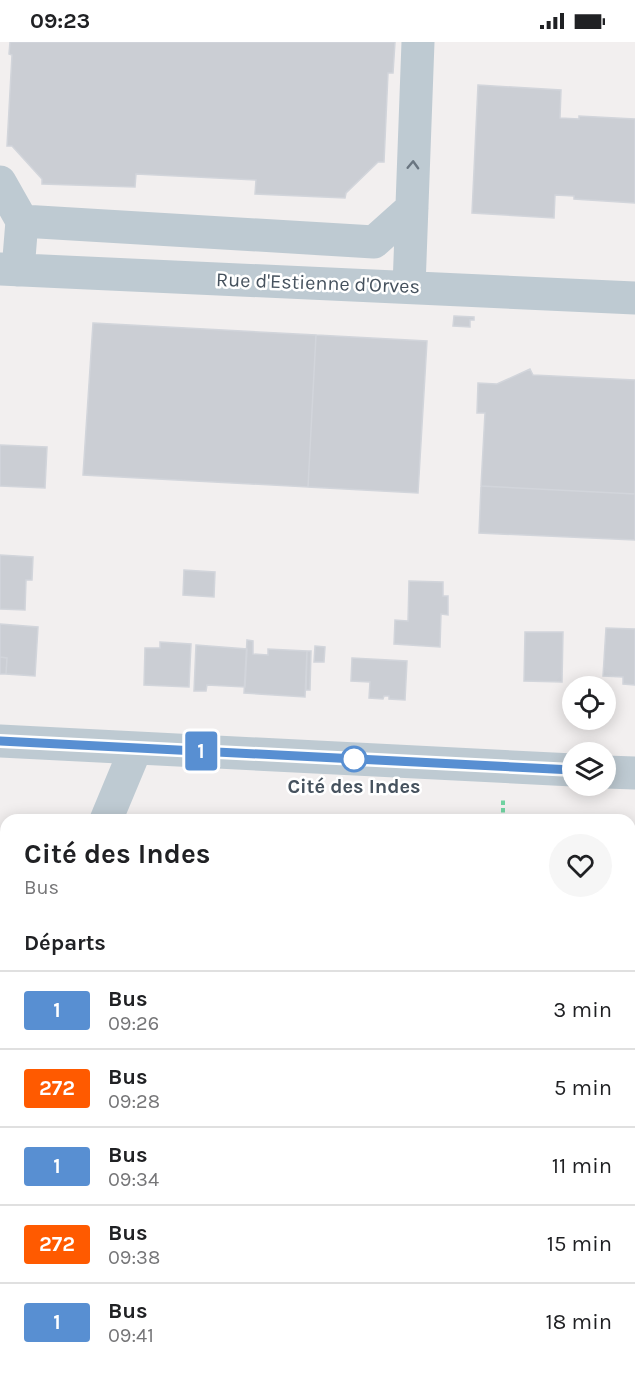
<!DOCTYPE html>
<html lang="fr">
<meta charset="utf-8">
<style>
:root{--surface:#fff;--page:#f6f6f6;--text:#202124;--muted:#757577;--line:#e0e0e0}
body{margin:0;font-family:Karla,sans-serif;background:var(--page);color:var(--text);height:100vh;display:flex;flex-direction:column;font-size:22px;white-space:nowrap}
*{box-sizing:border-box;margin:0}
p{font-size:20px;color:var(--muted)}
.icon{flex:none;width:33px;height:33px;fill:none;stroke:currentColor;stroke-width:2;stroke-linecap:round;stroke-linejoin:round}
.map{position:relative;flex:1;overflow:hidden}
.side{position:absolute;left:0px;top:772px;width:636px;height:560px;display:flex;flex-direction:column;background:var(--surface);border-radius:18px 18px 0 0;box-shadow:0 3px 15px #0003}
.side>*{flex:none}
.badge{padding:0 12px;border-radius:4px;font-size:21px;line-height:39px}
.tools{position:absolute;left:562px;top:634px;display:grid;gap:12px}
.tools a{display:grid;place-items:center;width:54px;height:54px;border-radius:50%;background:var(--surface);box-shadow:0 3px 15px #0003;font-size:30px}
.map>.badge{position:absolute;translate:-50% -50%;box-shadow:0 0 0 3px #fff}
h2{padding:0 24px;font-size:22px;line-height:54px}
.round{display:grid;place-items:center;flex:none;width:63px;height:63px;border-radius:32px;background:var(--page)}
.overview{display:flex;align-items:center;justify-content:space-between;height:102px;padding:0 24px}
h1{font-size:28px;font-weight:700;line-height:45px}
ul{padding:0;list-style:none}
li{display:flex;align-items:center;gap:18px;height:78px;padding:0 24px;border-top:2px solid var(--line)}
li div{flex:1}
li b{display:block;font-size:22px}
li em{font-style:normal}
li .badge{min-width:66px;font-weight:700;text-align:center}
.status{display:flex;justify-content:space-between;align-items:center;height:42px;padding:0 30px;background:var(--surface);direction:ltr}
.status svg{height:16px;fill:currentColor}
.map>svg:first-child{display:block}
.building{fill:#cbced4;stroke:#d2d5db;stroke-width:1.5}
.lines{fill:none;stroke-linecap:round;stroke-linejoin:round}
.path{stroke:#70d3a1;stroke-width:4;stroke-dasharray:4.5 3;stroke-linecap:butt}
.minor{stroke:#becad2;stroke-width:33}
.oneway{stroke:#6a7681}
.line-casing{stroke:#fff;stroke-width:14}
.line{stroke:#588fd2;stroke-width:9}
.stop-dot{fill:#fff;stroke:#588fd2;stroke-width:3}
.labels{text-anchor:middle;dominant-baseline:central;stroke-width:5;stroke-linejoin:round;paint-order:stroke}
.street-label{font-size:20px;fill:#46525e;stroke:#fff}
.stop-label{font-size:20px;font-weight:bold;fill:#46525e;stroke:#fff}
</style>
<div class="status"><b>09:23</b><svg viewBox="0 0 49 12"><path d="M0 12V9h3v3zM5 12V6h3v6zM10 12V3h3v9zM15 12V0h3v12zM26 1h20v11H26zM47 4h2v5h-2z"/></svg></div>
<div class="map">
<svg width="635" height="1331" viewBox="0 0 635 1331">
<rect width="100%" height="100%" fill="#f2efef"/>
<!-- building -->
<path class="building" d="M10,0H395L393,31H388L384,120H378L346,151L345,156L255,152L256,138L136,132L135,145L42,142V137L12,104H7L12,13L9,12Z
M478,43L561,48L560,76L579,77V74L635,77V161L574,157V154L555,153L554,176L472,171Z
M454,274L474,275V278H470V285L453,284Z
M93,281L316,293L308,445L83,433Z
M316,293L427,299L418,451L308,445Z
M530,327L533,333L635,338V452L481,444L485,371H477L478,341L497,342Z
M0,403L47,405L45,446L0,444Z
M481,444L635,452V498L479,491Z
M0,513L33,515L32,538H26L25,568L0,567Z
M184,528L215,530L214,555L183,553Z
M409,539L443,540V554H448V573L441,572L440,605L394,602L395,578L408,579Z
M0,582L38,585L35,634L6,632L7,616L0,615Z
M606,586L635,587V643L623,642V635L603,634Z
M525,590H563L562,640L524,639Z
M247,598L253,599V612L268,613V607L307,609L305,655L244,651Z
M160,600L191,602L189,645L144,643L145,606H160Z
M196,603L247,607L245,645L207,643L206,649H194Z
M315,604L325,605L324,620H314Z
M307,609H311L310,648H306Z
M0,615L7,616L6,632H0Z
M352,616L407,619L405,658L389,657V654H384L383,657L369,656L370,640L351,639Z
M197,775L253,778H197Z
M0,1153L6,1164V1272L0,1262Z
M323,1326H420V1331H324Z"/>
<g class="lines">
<!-- path -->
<path class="path" d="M503,778V758"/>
<!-- minor -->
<path class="minor" d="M0,140L22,179L18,228
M22,179L374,200L412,166
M0,227L635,256
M409,245L418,0
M0,699L573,728
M606,730L635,731
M106,778L136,706
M630,816H635
M0,883L6,884
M630,892H635
M630,954H635
M517,1326V1331"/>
</g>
<!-- one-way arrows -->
<defs><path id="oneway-chevron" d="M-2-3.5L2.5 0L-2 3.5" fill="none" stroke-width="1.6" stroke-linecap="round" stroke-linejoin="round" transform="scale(1.5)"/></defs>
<use class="oneway" href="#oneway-chevron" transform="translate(413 123) rotate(-88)"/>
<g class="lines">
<defs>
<path id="line" d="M0,699L573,728"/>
</defs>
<!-- line casing -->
<use href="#line" class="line-casing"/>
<!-- line -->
<use href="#line" class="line"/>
</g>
<!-- markers -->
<circle class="stop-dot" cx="354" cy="717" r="12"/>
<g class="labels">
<!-- street labels -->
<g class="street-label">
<text transform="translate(318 241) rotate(2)">Rue d'Estienne d'Orves</text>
</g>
<!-- stop labels -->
<g class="stop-label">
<text x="354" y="744">Cité des Indes</text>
</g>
</g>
</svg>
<div class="tools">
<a><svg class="icon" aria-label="locate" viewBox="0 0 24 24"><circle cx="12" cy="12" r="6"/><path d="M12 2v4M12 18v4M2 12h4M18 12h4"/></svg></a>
<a><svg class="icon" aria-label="layers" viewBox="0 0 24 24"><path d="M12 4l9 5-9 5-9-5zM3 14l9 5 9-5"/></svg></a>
</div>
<b class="badge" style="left:201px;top:709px;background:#588fd2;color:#fff">1</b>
<section class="side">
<div class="overview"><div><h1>Cité des Indes</h1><p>Bus</p></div><a class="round"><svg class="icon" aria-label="heart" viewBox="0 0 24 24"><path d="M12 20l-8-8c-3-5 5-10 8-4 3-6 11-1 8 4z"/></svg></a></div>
<h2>Départs</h2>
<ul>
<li><span class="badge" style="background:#588fd2;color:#fff">1</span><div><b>Bus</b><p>09:26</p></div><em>3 min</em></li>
<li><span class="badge" style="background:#ff5a00;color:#fff">272</span><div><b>Bus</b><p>09:28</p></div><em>5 min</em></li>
<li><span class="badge" style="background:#588fd2;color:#fff">1</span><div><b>Bus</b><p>09:34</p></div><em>11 min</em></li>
<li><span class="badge" style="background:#ff5a00;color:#fff">272</span><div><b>Bus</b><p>09:38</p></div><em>15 min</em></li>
<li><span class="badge" style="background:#588fd2;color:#fff">1</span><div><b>Bus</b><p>09:41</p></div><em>18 min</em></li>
</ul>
</section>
</div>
